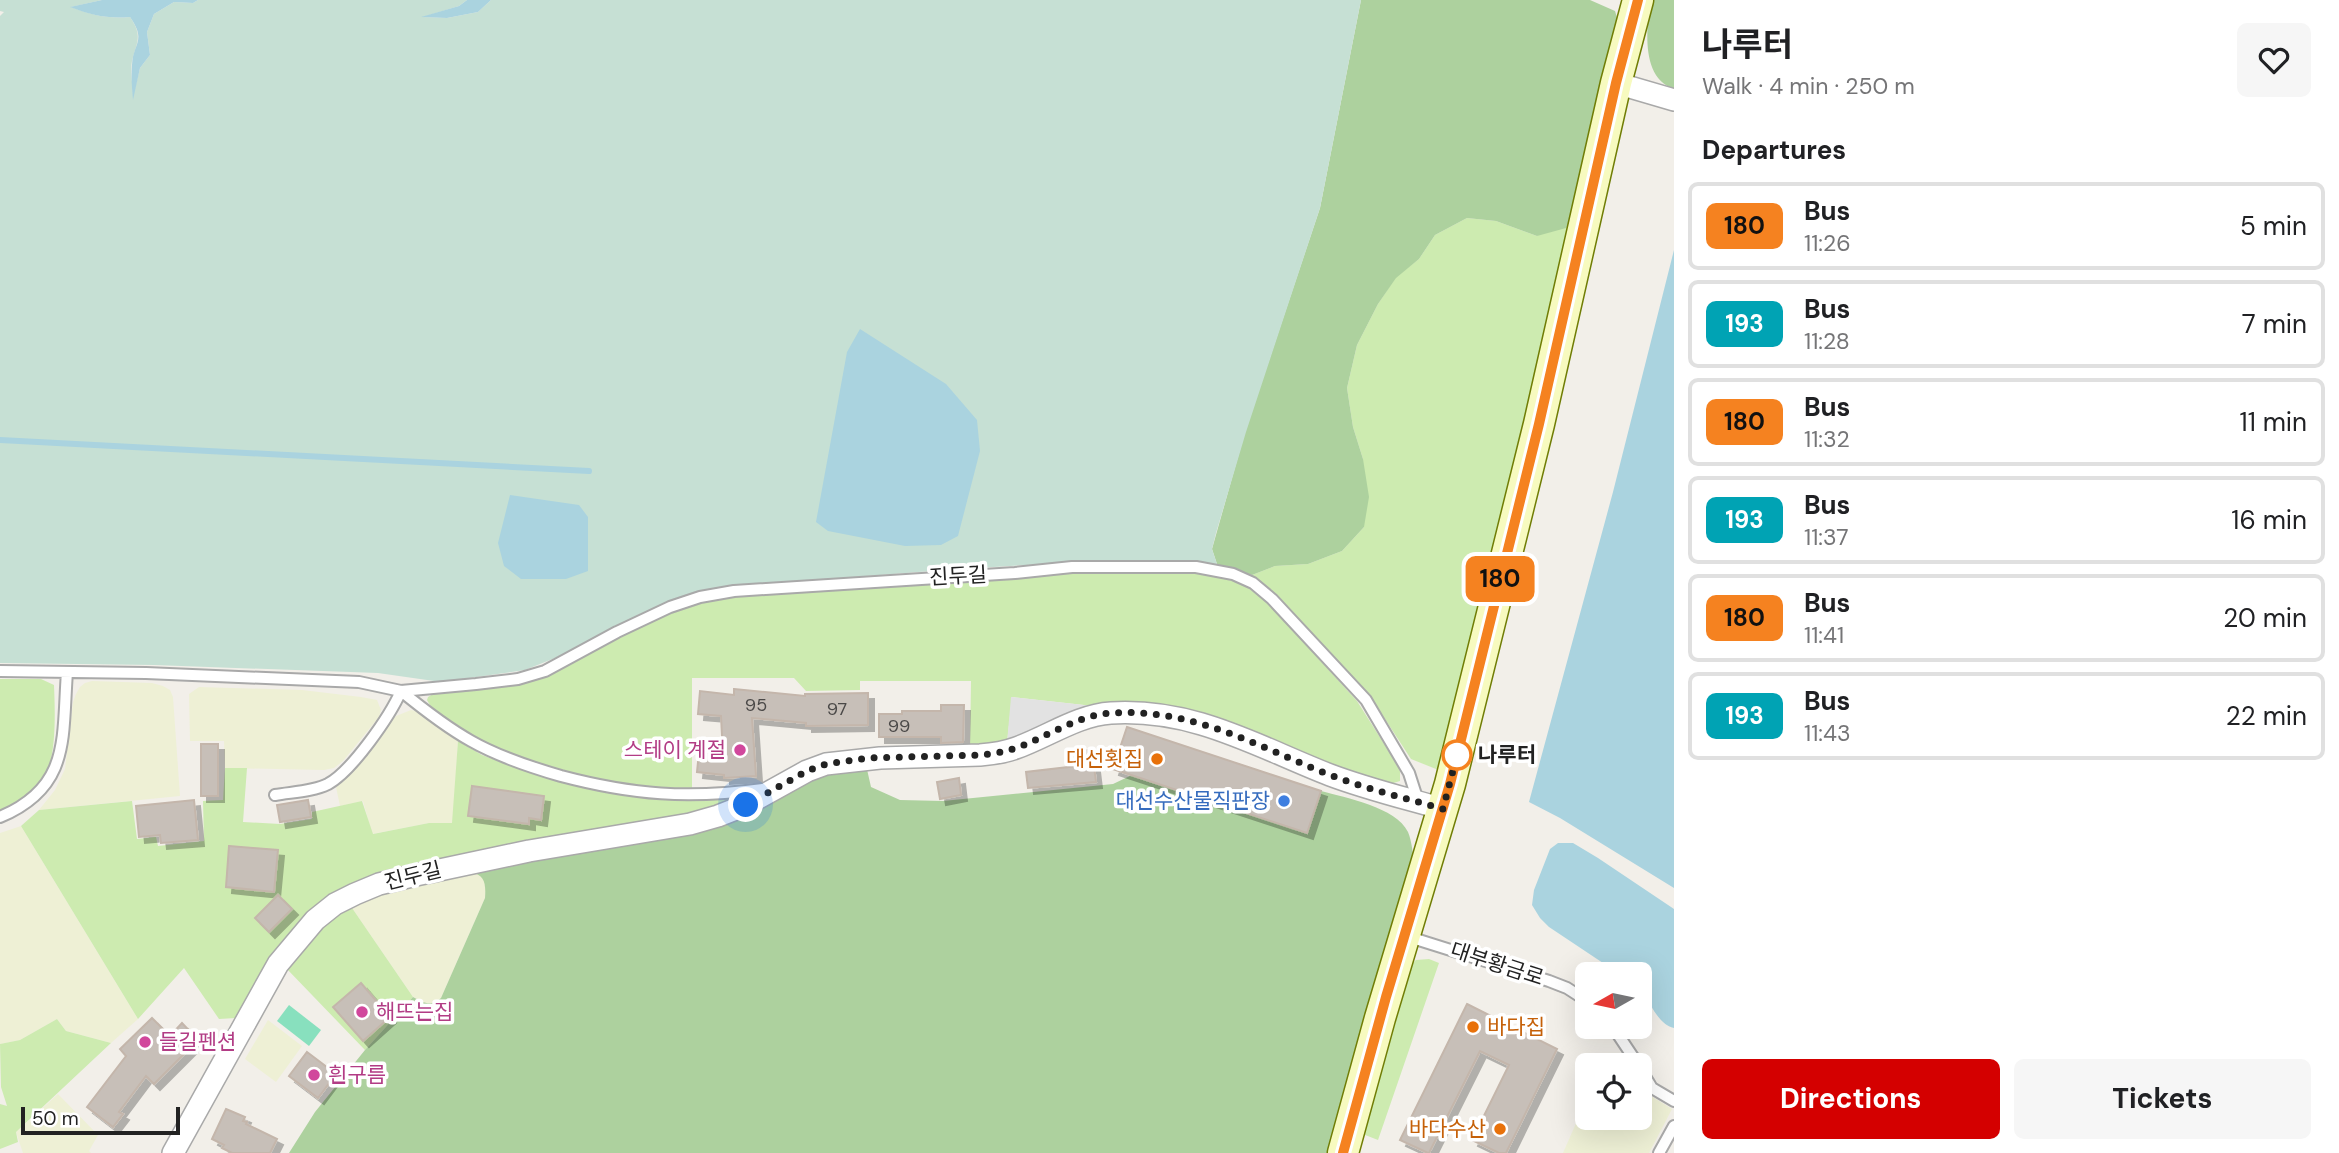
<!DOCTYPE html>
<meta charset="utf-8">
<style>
:root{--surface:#fff;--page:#f6f6f6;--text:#202124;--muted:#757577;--line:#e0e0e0;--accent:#d40000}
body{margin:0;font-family:"DM Sans","Noto Sans KR",sans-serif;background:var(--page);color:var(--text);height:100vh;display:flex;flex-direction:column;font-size:26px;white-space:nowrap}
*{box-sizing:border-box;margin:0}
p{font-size:23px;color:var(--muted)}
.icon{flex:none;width:38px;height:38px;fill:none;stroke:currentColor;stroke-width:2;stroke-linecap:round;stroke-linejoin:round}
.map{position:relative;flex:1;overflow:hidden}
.side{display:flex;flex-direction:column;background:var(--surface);width:665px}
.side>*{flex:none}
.badge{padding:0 14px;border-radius:10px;font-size:24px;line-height:46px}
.needle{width:46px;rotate:261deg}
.tools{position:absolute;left:1575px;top:962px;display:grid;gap:14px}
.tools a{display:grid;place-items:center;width:77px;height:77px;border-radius:10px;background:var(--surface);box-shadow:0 7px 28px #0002;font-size:35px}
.scale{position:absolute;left:21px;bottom:18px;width:159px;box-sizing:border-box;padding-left:7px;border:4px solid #222;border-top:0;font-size:19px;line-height:24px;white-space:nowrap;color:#222;-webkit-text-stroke:5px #fff;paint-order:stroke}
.you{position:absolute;width:35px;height:35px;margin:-18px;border:5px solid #fff;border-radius:50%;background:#1a73e8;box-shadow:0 0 0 10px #1a73e833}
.map>.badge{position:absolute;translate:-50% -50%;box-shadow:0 0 0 4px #fff}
h2{padding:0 28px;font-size:26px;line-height:63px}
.round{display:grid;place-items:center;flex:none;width:74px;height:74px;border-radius:10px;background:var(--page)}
.overview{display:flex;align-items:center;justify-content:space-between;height:119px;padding:0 28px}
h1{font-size:33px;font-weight:700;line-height:52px}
.primary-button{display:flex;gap:14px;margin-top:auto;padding:14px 28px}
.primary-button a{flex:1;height:80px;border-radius:10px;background:var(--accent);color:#fff;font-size:28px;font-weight:700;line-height:80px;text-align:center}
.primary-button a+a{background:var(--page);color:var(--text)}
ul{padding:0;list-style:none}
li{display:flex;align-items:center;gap:21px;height:88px;margin:0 14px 10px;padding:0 14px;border:4px solid var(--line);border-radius:10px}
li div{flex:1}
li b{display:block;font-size:26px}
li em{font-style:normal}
li .badge{min-width:77px;font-weight:700;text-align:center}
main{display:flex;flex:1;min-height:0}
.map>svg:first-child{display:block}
.farmland{fill:#eef0d5}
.grass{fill:#cdebb0}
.forest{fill:#add19e}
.wetland{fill:#c6e0d4}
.pitch{fill:#88e0be}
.parking{fill:#e2e2e2}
.water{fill:#aad3df}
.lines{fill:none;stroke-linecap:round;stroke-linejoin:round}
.stream{stroke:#aad3df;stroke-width:6}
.building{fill:#c7bfb8;stroke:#c4b6ab;stroke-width:2;filter:url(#shadow)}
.lane-casing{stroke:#a9a9a9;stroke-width:14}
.street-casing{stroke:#a9a9a9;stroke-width:24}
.secondary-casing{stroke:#707d05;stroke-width:33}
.lane{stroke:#fff;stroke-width:10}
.street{stroke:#fff;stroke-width:21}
.secondary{stroke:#f7fabf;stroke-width:30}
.line-casing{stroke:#fff;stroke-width:16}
.line{stroke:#f58220;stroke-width:10}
.walk{stroke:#222;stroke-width:7;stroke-dasharray:0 12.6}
.hotel-dot{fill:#d1479c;stroke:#fff;stroke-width:2.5}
.stop-dot{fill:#fff;stroke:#f58220;stroke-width:3.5}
.food-dot{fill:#e8710a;stroke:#fff;stroke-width:2.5}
.shop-dot{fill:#3f7fe0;stroke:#fff;stroke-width:2.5}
.labels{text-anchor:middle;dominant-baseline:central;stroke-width:7;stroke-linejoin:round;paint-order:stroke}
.number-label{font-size:18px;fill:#4b4948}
.street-label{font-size:21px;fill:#222;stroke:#fff}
.hotel-label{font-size:21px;fill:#b23c85;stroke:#fff;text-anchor:start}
.stop-label{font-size:21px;font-weight:bold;fill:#222;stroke:#fff;text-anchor:start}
.food-label{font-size:21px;fill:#c56008;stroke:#fff;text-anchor:end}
.shop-label{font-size:21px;fill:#366cbe;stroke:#fff;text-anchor:end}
</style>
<main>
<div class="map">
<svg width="1674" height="1153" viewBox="0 0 1674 1153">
<defs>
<filter id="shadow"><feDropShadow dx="6" dy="6" stdDeviation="0" flood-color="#0004"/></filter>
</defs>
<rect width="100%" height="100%" fill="#f2efe9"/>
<!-- farmland -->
<path class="farmland" d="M92,681L152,683L163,686L170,690L173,697L180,796L39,810L55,790L65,769L73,702L76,694L80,687L85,683Z
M199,687L302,690L361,697L377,700L381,710L379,717L343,761L334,768L324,770L225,768L224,741H190L189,694Z
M411,710L420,712L458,741L453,823H429L372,834L363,801L340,806L336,787L396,716Z
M21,826L138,1019L111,1043L66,1031L57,1019L20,1040L0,1044V833Z
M471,872L478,873L483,878L486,888L485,898L441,998L435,1004H427L413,997L350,905L386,890Z
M268,1020L302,1046L276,1082L245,1059Z
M1640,1085L1651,1096L1672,1109L1649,1153H1563L1577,1121L1587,1106V1118H1640Z
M58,1094L98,1135L89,1151L91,1153H23L16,1132Z"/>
<!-- grass -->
<path class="grass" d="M1578,205L1441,771L1411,759L1370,696L1278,596L1252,575L1275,566L1308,564L1342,551L1364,527L1363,459L1353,427L1347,388L1357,345L1378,304L1396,277L1419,259L1435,235L1467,218L1496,221L1537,236Z
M1072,572H1202L1234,580L1247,587L1269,604L1357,701L1400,769V781L1387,785L1345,772L1285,744L1243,728L1168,705L1109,703L1093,706L1012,697L1007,743L970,749L971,681H860V690L806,691L794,678H692V790C610,786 524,771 455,724C445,717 432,711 427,700L428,697L433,694L514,683L658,618L692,604L727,597Z
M0,679H41L54,685C55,709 57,758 44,778C35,793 16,803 0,810Z
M458,741L482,755L514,767L558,780L628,795L754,792L708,811L360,882L236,1018L219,1019L184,968L138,1019L21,826L39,810L132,801L137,839L156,837L158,846L204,841L203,801L223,800L225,768H247L243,822L280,824L312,819V812L362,801L373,834L429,823H452Z
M350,905L413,997L365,1050L286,968L311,936Z
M1429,959L1439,963L1378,1140L1360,1133L1406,969L1416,960Z
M57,1019L66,1031L111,1043L16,1132L18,1142L0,1149V1104L7,1106L1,1087L0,1044L20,1040Z"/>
<!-- forest -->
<path class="forest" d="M1361,0H1590L1615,11L1620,27L1578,205L1566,228L1537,236L1496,221L1467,218L1435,235L1419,259L1396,278L1378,304L1357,345L1347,388L1353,427L1363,459L1369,497L1364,527L1342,551L1308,564L1275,566L1252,575L1217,564L1212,549L1245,432L1320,208Z
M1650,0H1674V89C1640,77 1647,28 1650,0Z
M866,765L871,787L900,800L943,801L1113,784L1132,775L1307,833L1321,791C1346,798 1396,807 1408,832C1412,842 1413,854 1414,865L1331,1153H289L315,1112L365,1050L413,997C424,1003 431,1007 441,998L485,898C486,884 485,875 471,872L611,845L822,774Z"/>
<!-- wetland -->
<path class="wetland" d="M0,0H102L71,7C92,15 107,19 130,17C143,36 137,41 132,61C130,71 133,86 133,96L140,68L150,55L147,32L154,14L174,2L193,3L198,0H467L459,6L423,17L447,18L478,12L491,0H1361L1320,208L1246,432L1216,533L1212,549L1217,564C1161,559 1104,562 1047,564C936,569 827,580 717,588L685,596L650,610L555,658L525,670L441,682L378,673L154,665L0,663V16L4,12L0,11Z"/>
<!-- pitch -->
<path class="pitch" d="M289,1005L321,1030L309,1046L277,1021Z"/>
<!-- parking -->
<path class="parking" d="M1011,697L1093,706L1007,743Z"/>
<!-- water -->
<path class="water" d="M102,0H198L193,3L174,2L154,14L147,32L150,55L140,68L133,100C132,89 131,77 132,65C133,43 147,41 130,17C107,19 91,15 70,7Z
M467,0H491L478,12L447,18L421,17L459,6Z
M1674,250V888L1560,818L1529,802L1613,492Z
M860,329L946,384L977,420L980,451L958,536L941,545L905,546L828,531L816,522L847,352Z
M510,495L579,505L588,517V571L566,579H521L504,566L498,543Z
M1558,843H1573L1598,858L1674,909V1028C1657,1024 1652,1003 1640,991V975H1621L1549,927L1540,918L1532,905L1534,890L1550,849Z"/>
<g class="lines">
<!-- stream -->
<path class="stream" d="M0,440L589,471"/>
</g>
<!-- building -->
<path class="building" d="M734,689L805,696V694L868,693V725L806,726V723L752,718L756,776L724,778V775L697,772L699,752L723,755L721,716L698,714L700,691L734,695Z
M941,705H964L963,742L941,743V737H879V714H902V711H941Z
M1127,727L1321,791L1307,833L1113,769Z
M201,744H218V796H201Z
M1092,750L1096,782L1028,788L1026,772L1077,766V751Z
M959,778L961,795L940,799L937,782Z
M472,786L544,796L541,820L529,818V824L468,816Z
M194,800L198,840L161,843L160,835L139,837L136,806Z
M308,800L311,817L280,822L277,805Z
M229,846L278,850L274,892L226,887Z
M278,895L292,909L269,932L255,918Z
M361,983L390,1017L363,1041L333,1007Z
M1467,1004L1557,1049L1506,1153H1499L1472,1140L1509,1065L1480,1051L1429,1153H1428L1400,1140Z
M152,1018L170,1036L182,1023L198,1040L154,1084L146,1076L119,1112L123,1114L113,1127L87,1107L126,1056L120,1049Z
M307,1052L336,1074L318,1098L289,1076Z
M226,1109L245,1117L243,1121L247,1122L246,1124L277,1139L270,1153H232L222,1148L224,1145L212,1139Z"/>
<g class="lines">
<defs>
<path id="lane" d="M0,671L146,673L359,682L401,691L476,684L518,679L545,671L617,632L670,607L700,597L734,591L1015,573L1072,567H1196L1233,574L1253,583L1272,599L1366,700L1409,773L1418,801
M275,795C291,792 312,792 328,784C352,771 390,716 401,691C423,709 446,727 471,741C499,757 530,767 561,776C633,795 688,799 763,789
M0,817C71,787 62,738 67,672
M1406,936L1549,981L1567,988L1587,1001
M1613,1027L1639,1066
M1640,1068L1652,1088L1674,1101
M1659,1153L1674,1126"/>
<path id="street" d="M1616,83L1674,100
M173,1153L278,964L315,920L335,904L355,894L379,884L416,875L529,851L690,824L718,816L746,805L807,771L826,764L880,758L980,755C992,754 1005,752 1016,748C1047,737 1078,715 1111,713C1194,708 1256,746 1330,775C1367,789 1405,798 1443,809"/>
<path id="secondary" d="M1343,1153L1380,1018L1450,784L1539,424L1616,83L1638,0"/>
</defs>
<!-- lane casing -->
<use href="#lane" class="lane-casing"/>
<!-- street casing -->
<use href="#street" class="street-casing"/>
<!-- secondary casing -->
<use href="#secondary" class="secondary-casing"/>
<!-- lane -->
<use href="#lane" class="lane"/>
<!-- street -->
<use href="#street" class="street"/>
<!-- secondary -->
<use href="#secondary" class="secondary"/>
</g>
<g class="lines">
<defs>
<path id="line" d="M1343,1153L1386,997L1450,784L1539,424L1616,83L1638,0"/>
</defs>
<!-- line casing -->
<use href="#line" class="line-casing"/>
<!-- line -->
<use href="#line" class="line"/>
<!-- walk -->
<path class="walk" d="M746,805L807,771L826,764L868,758L980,755C992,754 1004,752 1016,748C1047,737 1078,715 1111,713C1194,708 1256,746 1330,775C1367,789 1405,798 1443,809L1457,755"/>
</g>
<!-- markers -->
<g class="hotel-dot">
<circle cx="740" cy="750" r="7"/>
<circle cx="362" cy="1012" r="7"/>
<circle cx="145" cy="1042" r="7"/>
<circle cx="314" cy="1075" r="7"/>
</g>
<circle class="stop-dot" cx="1457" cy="755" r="14"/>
<g class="food-dot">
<circle cx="1157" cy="759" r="7"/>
<circle cx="1473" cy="1027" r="7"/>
<circle cx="1500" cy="1129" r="7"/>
</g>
<circle class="shop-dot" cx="1284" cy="801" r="7"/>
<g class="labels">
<!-- number labels -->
<g class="number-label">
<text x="756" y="705">95</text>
<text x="837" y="709">97</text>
<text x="899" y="726">99</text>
</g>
<!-- street labels -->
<g class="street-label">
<text transform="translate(958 576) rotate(-3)">진두길</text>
<text transform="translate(413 876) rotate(-14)">진두길</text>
<text transform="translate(1497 964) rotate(18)">대부황금로</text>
</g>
<!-- hotel labels -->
<g class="hotel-label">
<text x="726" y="750" text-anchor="end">스테이 계절</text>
<text x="376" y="1012">해뜨는집</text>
<text x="159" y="1042">들길펜션</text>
<text x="328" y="1075">흰구름</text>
</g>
<!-- stop labels -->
<g class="stop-label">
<text x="1478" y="755">나루터</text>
</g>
<!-- food labels -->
<g class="food-label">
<text x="1143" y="759">대선횟집</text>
<text x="1487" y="1027" text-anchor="start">바다집</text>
<text x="1486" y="1129">바다수산</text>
</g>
<!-- shop labels -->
<g class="shop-label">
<text x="1270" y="801">대선수산물직판장</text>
</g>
</g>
</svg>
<div class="tools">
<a><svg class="needle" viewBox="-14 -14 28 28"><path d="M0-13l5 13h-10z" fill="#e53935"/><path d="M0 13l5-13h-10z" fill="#757577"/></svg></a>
<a><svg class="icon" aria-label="locate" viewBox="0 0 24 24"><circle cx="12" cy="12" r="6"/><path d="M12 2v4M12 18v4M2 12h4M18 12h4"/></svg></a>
</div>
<div class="scale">50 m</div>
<div class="you" style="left:746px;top:805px"></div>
<b class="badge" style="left:1500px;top:579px;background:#f58220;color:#111">180</b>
</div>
<section class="side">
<div class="overview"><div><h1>나루터</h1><p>Walk · 4 min · 250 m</p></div><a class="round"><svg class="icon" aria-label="heart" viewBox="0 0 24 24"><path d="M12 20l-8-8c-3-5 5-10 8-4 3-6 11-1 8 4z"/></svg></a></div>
<h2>Departures</h2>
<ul>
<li><span class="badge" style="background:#f58220;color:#111">180</span><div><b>Bus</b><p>11:26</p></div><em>5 min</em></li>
<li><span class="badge" style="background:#00a3b4;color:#fff">193</span><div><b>Bus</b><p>11:28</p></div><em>7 min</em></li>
<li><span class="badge" style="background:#f58220;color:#111">180</span><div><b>Bus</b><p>11:32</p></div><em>11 min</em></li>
<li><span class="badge" style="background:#00a3b4;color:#fff">193</span><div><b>Bus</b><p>11:37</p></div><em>16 min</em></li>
<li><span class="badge" style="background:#f58220;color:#111">180</span><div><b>Bus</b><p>11:41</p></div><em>20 min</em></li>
<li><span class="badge" style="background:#00a3b4;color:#fff">193</span><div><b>Bus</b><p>11:43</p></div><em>22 min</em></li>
</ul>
<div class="primary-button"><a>Directions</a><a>Tickets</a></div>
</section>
</main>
